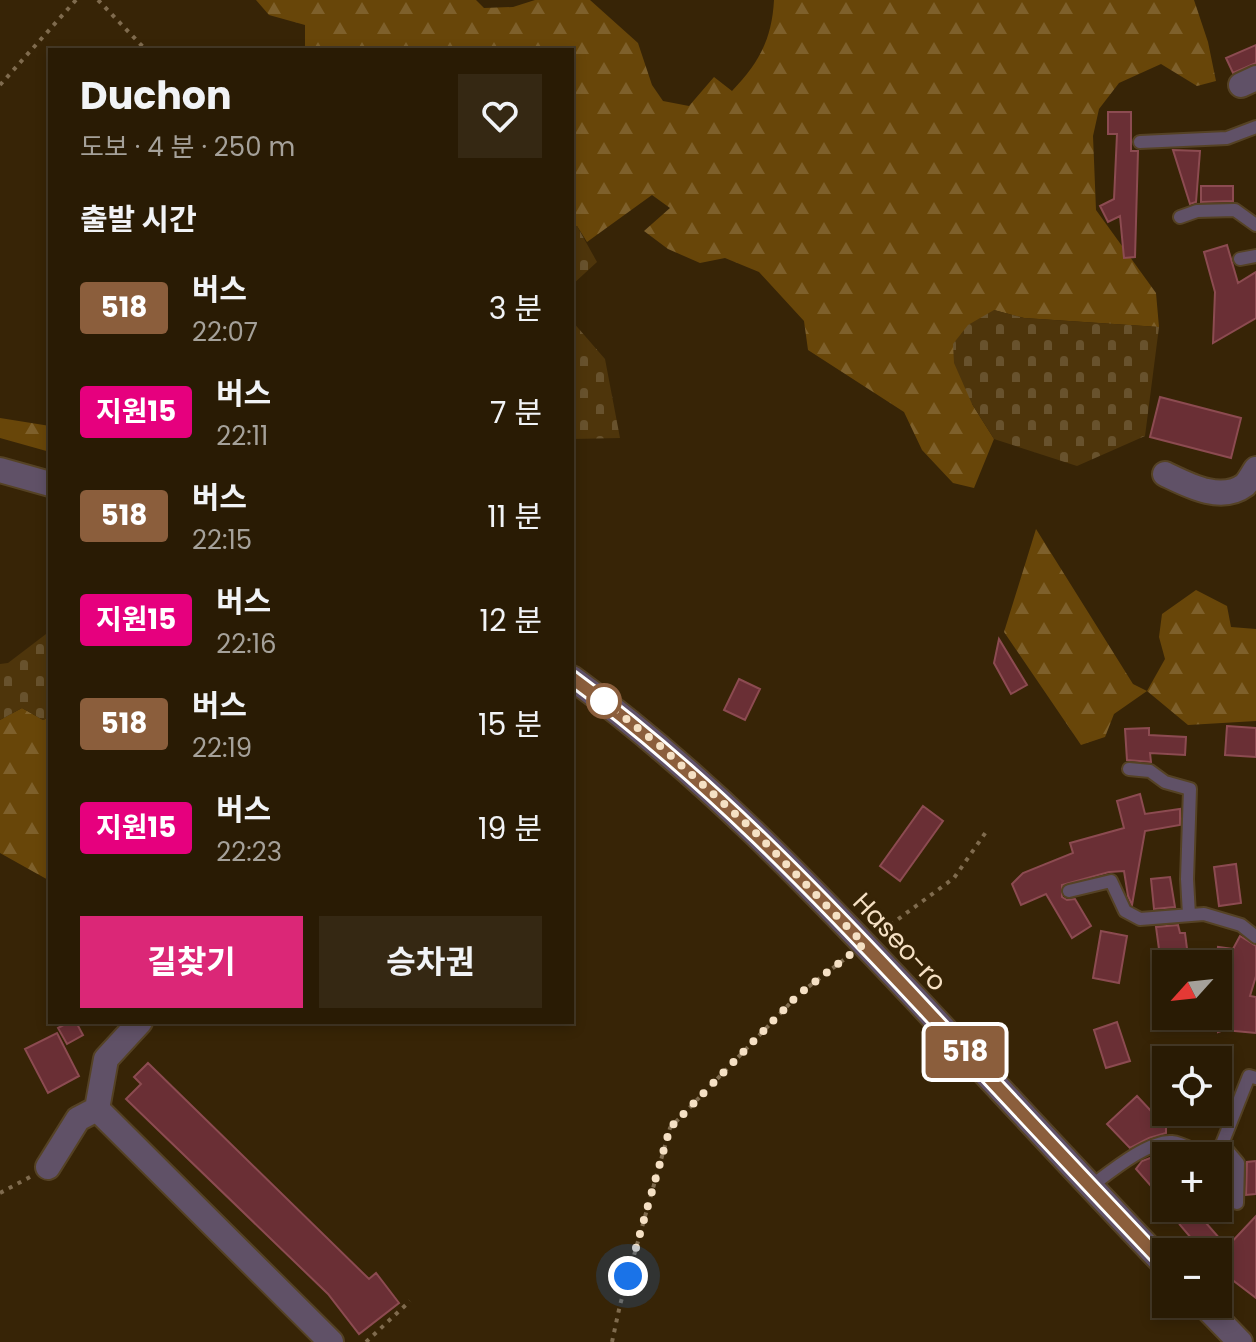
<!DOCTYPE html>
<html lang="ko">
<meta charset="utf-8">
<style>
:root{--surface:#291b04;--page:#352813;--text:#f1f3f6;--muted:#a5a19a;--line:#453926;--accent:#db2777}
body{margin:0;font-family:Poppins,"Noto Sans KR",sans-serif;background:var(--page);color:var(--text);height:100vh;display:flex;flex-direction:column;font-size:30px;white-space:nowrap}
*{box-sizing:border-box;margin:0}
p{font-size:26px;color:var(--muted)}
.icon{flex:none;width:44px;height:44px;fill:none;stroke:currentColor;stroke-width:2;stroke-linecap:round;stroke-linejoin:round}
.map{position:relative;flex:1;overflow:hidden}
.details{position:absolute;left:48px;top:48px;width:526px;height:976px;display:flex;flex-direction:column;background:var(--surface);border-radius:0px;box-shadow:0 4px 12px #0003,0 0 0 2px var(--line)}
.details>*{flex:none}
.badge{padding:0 16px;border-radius:6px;font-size:28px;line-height:52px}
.needle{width:52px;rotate:243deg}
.fabs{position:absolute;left:1152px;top:950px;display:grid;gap:16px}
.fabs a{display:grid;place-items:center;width:80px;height:80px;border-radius:0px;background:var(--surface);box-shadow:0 4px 12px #0003,0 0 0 2px var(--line);font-size:40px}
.you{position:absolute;width:40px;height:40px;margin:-20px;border:6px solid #fff;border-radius:50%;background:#1a73e8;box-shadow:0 0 0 12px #1a73e833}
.map>.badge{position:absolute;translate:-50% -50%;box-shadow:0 0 0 4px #fff}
h2{padding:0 32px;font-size:30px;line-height:72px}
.round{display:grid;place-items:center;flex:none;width:84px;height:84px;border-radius:0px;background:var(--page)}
.headline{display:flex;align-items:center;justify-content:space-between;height:136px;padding:0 32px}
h1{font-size:38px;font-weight:700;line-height:60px}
.action{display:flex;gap:16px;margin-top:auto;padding:16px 32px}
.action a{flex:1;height:92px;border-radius:0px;background:var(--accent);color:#fff;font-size:32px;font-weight:700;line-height:92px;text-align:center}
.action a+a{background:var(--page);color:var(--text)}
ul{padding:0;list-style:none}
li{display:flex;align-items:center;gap:24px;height:104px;padding:0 32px}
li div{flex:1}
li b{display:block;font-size:30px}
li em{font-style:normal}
li .badge{min-width:88px;font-weight:700;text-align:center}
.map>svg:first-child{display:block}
.forest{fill:url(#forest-firs)}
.cemetery{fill:url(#cemetery-stones)}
.building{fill:#6a2f35;stroke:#8c4b51;stroke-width:2}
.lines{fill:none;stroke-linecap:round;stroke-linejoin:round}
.service-casing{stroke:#554224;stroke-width:16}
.minor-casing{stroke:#554224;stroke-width:28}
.tertiary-casing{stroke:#554224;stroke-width:28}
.path{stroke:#7f6b4e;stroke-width:4;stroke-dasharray:4 6;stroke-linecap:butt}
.service{stroke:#605167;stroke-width:12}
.minor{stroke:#605167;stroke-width:24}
.tertiary{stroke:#605167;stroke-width:24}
.line-casing{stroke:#fff;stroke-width:18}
.line{stroke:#8b5e3c;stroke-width:12}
.walk{stroke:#f5e0c4;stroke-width:8;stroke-dasharray:0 14.4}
.stop-dot{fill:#fff;stroke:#8b5e3c;stroke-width:4}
.labels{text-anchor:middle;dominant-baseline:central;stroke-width:6;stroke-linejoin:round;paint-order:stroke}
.street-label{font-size:26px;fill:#f5e0c4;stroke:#372406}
</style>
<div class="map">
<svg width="1256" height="1342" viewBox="0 0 1256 1342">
<defs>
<pattern id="forest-firs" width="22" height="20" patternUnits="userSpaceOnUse" patternTransform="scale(2)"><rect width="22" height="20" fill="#684609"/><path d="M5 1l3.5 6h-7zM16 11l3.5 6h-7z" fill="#7e602b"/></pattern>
<pattern id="cemetery-stones" width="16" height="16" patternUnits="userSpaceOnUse" patternTransform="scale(2)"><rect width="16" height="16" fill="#4e350b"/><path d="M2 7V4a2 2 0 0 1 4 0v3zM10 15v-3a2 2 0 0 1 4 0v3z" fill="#68522d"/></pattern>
</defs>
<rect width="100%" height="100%" fill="#372406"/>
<!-- forest -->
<path class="forest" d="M256,0H476L484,8L513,7L535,0H590L638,43L652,85L663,101L689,106L714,77L732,91C759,63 772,39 774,0H1194L1208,42L1216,81L1197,86L1161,64L1119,83L1099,109L1093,136L1096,210L1156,293L1159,327L1024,318L994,310L972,404L994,439L974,488L953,483L922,450L904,412L808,350L804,321L759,272L725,258L700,263L668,249L644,231L670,208L652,195L587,242L577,226L572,229V50H305V25L269,15Z
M0,418L50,426V452L0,438Z
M1036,529L1133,684L1147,691L1165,659L1159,637L1162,614L1196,590L1227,606L1231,627L1256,629V721L1188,725L1147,691L1114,714L1105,737L1081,745L1004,632Z
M22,708L43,720L50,717V881L0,853V720Z"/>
<!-- cemetery -->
<path class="cemetery" d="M577,226L597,262L572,285V229Z
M994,310L1024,318L1159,327L1145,436L1077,466L994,439L972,404L954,363L953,344L968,325Z
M572,321L605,359L620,438L572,439Z
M50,631V717L43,720L22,708L0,720V664L8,663Z"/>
<!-- building -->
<path class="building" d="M1256,45V63L1233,73L1226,58Z
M1108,112H1131V151H1138L1135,257L1124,258L1120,216L1108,222L1100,206L1114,199L1117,134H1108Z
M1173,150L1200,151L1196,202L1190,204Z
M1201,186H1233V201L1201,202Z
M1227,245L1238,283L1256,272V318L1213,343L1215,292L1204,252Z
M1160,397L1241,418L1231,458L1150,437Z
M999,639L1027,685L1011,694L994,663Z
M739,679L760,689L745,720L724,710Z
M1227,726L1256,728V757L1225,755Z
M1149,728V735L1186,737L1185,755L1150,753L1151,762L1127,760L1125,729Z
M1140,794L1145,814L1180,809V825L1145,831L1132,905L1128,896L1124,871L1109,872L1062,885V897L1067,900L1075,899L1091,926L1072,938L1046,894L1021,905L1012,884L1023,873L1073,853L1070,843L1124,828L1117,801Z
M923,806L943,821L900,881L880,866Z
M1236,864L1241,903L1219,906L1214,867Z
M1170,877L1175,907L1154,909L1151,879Z
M1178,925L1180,933H1185L1189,964H1161L1156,927Z
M1101,931L1127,936L1119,983L1093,978Z
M1240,936L1256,946V976L1250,996L1256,997V1033L1224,1030L1218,1032V1029L1210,1028L1218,1021V964H1216L1218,947L1233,949Z
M69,1022H76L83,1035L67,1044L58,1028Z
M1117,1022L1130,1061L1106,1068L1094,1030Z
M57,1033L79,1076L48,1093L25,1049Z
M148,1063L369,1279L376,1273L399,1303L359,1334L328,1294L126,1099L141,1084L134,1077Z
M1137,1096L1166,1127V1133L1149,1138L1130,1148L1107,1124Z
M1166,1152V1203L1136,1169L1142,1161Z
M1256,1161V1194L1246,1195L1247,1162Z
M1227,1164L1228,1197L1218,1198V1165Z
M1170,1208H1193L1227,1247L1256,1216V1298L1218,1269V1252H1203L1180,1225Z"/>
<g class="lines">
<defs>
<path id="service" d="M1140,142L1227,138L1256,127
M1180,217L1197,211L1235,210L1256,225
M1240,259L1256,256
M1129,769L1150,771L1165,782L1190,789L1187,879L1189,915
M1069,891L1111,881L1125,911L1140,919L1204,914L1241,925L1256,937
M1222,1144L1238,1163L1237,1203
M1208,1156L1222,1144L1249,1076L1256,1078
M1090,1187C1109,1173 1148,1140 1172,1142C1183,1143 1196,1152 1207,1156"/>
<path id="minor" d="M1241,85L1256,78
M1165,474C1188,485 1221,503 1245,485C1249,481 1253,473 1256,469
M97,1109L331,1342
M48,1167L78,1119L97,1109L106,1059L140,1022"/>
<path id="tertiary" d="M0,470L50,484
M572,678C700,771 809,885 917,1000C1000,1089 1082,1178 1166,1266
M1203,1304L1240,1342"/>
</defs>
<!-- service casing -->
<use href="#service" class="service-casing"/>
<!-- minor casing -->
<use href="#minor" class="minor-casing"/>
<!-- tertiary casing -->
<use href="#tertiary" class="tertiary-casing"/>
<!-- path -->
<path class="path" d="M98,0L146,50
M0,85L76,0
M882,931L954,878L986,832
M0,1193L30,1177
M366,1342L410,1301
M612,1342L620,1305L670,1128L799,994L846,958"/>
<!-- service -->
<use href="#service" class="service"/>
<!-- minor -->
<use href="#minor" class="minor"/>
<!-- tertiary -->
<use href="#tertiary" class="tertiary"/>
</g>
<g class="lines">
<defs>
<path id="line" d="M572,678C703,774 815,891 925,1009C1005,1095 1085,1181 1166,1266"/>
</defs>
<!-- line casing -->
<use href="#line" class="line-casing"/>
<!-- line -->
<use href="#line" class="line"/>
<!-- walk -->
<path class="walk" d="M604,701L660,746L752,829L864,944L799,994L670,1128L628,1276"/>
</g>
<!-- markers -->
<circle class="stop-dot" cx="604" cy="701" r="16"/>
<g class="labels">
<!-- street labels -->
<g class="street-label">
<text transform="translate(900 942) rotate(47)">Haseo-ro</text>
</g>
</g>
</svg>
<div class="fabs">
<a><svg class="needle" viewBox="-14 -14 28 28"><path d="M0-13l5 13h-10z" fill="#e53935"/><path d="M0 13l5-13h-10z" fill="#a5a19a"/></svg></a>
<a><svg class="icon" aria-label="locate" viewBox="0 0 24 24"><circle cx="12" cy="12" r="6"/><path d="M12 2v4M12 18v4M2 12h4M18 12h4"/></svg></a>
<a>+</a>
<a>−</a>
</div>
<div class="you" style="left:628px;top:1276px"></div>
<b class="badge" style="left:965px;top:1052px;background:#8b5e3c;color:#fff">518</b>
<section class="details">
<div class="headline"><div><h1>Duchon</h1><p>도보 · 4 분 · 250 m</p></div><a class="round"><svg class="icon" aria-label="heart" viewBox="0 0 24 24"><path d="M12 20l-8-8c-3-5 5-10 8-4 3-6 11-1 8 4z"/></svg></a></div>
<h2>출발 시간</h2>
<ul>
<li><span class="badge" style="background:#8b5e3c;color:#fff">518</span><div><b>버스</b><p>22:07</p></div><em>3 분</em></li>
<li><span class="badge" style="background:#e6007e;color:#fff">지원15</span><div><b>버스</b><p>22:11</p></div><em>7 분</em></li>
<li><span class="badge" style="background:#8b5e3c;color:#fff">518</span><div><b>버스</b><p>22:15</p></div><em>11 분</em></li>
<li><span class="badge" style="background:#e6007e;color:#fff">지원15</span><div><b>버스</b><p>22:16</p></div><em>12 분</em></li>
<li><span class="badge" style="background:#8b5e3c;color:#fff">518</span><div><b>버스</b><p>22:19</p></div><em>15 분</em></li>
<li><span class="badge" style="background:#e6007e;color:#fff">지원15</span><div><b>버스</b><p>22:23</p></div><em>19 분</em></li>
</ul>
<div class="action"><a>길찾기</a><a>승차권</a></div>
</section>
</div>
